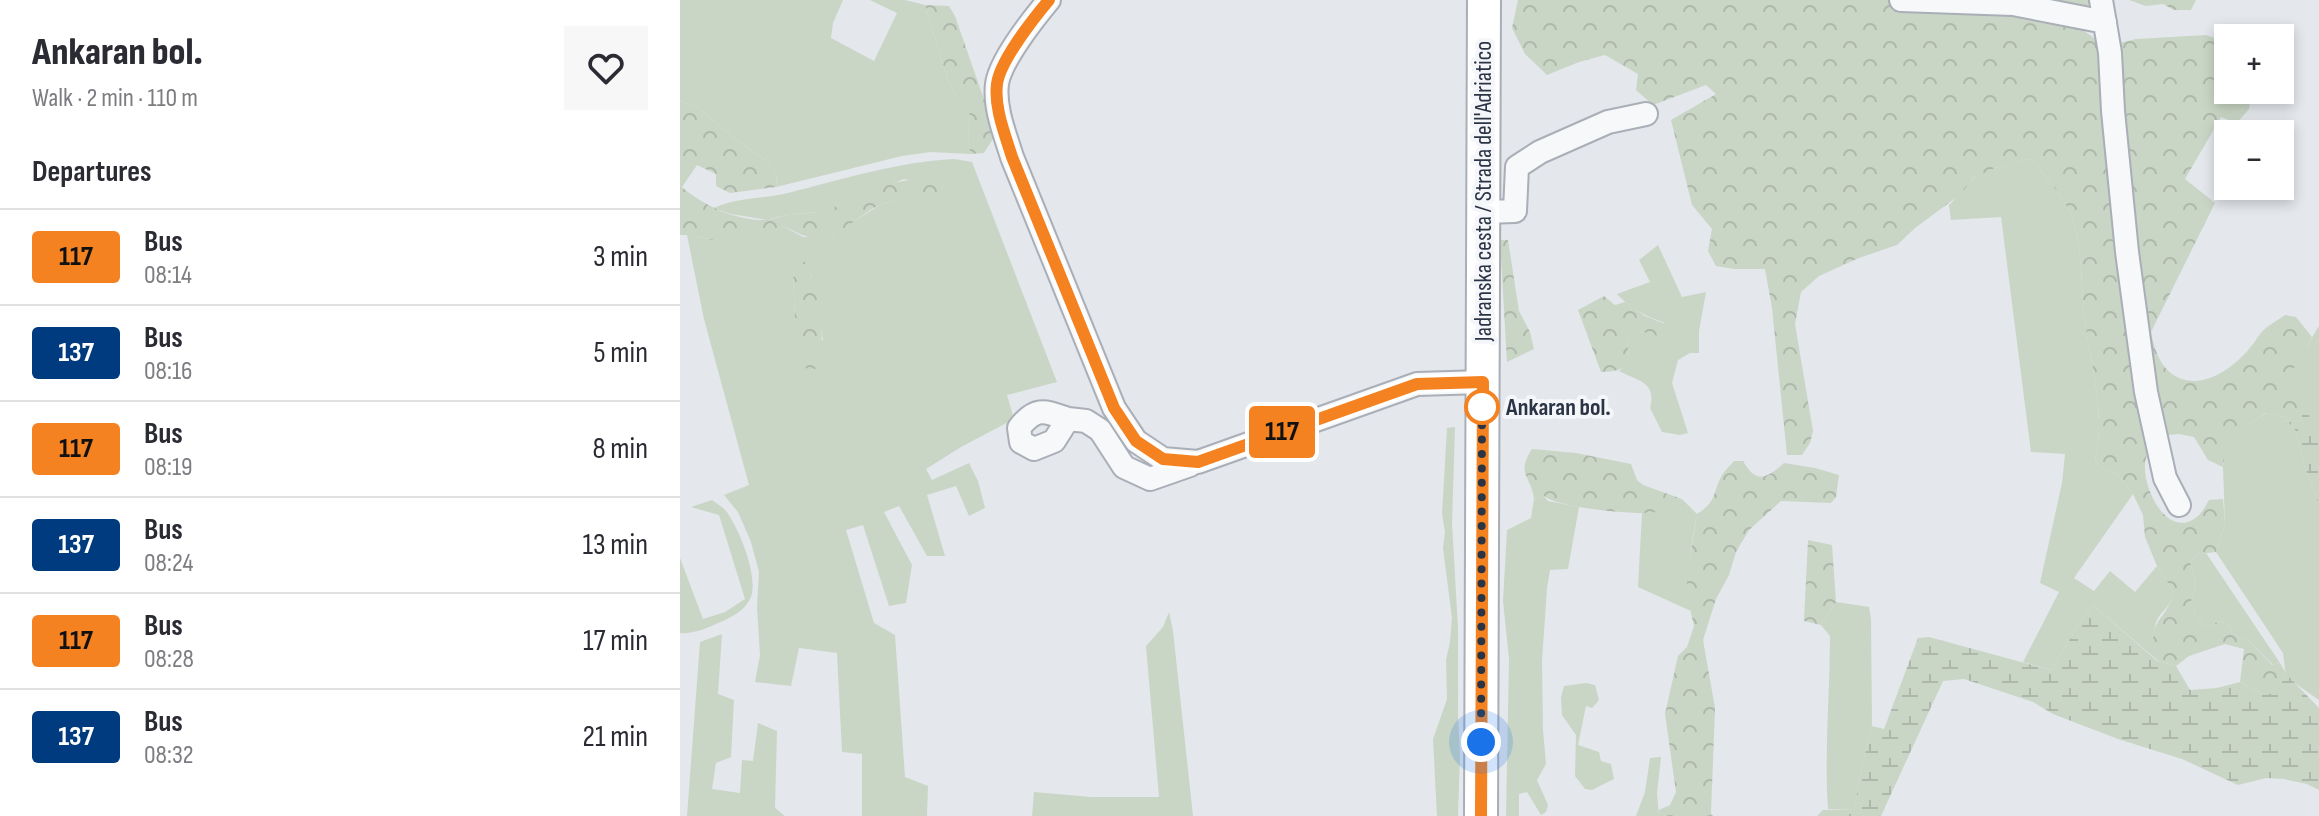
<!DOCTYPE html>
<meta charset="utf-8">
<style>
:root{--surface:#fff;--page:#f7f7f7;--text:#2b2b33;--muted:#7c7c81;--line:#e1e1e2}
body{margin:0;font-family:"Sofia Sans Condensed",sans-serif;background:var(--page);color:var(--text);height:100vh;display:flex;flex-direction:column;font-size:30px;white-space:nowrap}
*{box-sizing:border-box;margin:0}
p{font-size:26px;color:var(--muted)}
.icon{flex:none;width:44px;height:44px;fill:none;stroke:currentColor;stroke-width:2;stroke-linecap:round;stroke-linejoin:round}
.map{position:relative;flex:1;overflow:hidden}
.details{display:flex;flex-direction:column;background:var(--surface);width:680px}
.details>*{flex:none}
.badge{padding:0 16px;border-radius:6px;font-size:28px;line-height:52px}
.buttons{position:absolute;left:1534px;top:24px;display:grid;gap:16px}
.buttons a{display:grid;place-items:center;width:80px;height:80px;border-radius:0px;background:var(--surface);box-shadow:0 4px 12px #0003;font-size:40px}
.you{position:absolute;width:40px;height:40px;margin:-20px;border:6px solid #fff;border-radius:50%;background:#1a73e8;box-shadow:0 0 0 12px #1a73e833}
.map>.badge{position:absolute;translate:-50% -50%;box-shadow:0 0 0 4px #fff}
h2{padding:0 32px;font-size:30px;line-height:72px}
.round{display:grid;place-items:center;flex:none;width:84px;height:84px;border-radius:0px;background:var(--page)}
.summary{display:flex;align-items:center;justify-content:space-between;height:136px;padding:0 32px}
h1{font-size:38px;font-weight:800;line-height:60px}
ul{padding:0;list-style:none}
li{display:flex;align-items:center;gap:24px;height:96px;padding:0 32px;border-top:2px solid var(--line)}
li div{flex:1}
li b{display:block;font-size:30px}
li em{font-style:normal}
li .badge{min-width:88px;font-weight:700;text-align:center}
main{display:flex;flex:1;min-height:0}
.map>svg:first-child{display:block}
.green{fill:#c9d6c5;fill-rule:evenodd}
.forest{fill:url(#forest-crowns)}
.wetland{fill:url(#wetland-marsh)}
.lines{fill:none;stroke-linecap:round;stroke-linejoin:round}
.minor-casing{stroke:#a9aeb7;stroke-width:26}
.secondary-casing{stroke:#a9aeb7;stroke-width:36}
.minor{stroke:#f7f8fa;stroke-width:22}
.secondary{stroke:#fff;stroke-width:32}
.line-casing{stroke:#fff;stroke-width:18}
.line{stroke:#f58220;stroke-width:12}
.walk{stroke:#2b3445;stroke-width:8;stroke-dasharray:0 14.4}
.stop-dot{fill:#fff;stroke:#f58220;stroke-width:4}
.labels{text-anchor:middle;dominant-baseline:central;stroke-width:8;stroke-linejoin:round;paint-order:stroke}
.street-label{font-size:24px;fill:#2b3445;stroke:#f4f6f9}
.stop-label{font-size:24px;font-weight:bold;fill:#2b3445;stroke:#f4f6f9;text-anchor:start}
</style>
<main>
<section class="details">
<div class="summary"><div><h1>Ankaran bol.</h1><p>Walk · 2 min · 110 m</p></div><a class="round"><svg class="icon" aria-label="heart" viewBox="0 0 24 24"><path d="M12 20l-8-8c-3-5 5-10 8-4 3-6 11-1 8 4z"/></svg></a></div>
<h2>Departures</h2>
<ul>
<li><span class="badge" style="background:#f58220;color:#111">117</span><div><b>Bus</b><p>08:14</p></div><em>3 min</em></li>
<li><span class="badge" style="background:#003b80;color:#fff">137</span><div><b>Bus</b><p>08:16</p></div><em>5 min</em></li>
<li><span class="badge" style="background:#f58220;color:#111">117</span><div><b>Bus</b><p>08:19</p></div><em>8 min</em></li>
<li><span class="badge" style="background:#003b80;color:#fff">137</span><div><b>Bus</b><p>08:24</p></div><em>13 min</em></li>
<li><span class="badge" style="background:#f58220;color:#111">117</span><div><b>Bus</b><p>08:28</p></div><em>17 min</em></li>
<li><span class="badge" style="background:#003b80;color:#fff">137</span><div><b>Bus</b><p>08:32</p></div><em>21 min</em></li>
</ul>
</section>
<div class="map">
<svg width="1639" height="816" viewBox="0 0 1639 816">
<defs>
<pattern id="forest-crowns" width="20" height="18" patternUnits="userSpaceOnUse" patternTransform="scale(2)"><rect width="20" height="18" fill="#c9d6c5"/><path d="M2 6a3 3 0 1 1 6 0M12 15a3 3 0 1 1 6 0" fill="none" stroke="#adb8ab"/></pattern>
<pattern id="wetland-marsh" width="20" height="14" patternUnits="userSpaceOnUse" patternTransform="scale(2)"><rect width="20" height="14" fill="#c9d6c5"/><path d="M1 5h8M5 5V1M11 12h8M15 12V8" fill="none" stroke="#adb8ab"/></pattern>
</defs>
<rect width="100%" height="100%" fill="#e4e7ec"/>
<!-- green -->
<path class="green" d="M0,0H163L153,23L151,38L194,61L217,13L190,0H225L245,5L269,84L277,96L287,105L290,116L288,136L290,154L251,152L222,156L96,187L97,174L88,162L55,139L18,107L0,101Z
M274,159L292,162L377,382L327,395L334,419L281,447L246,469L252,480L289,463L298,481L305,508L289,516L276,486L247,495L265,556H247L219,506L204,512L232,565L226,603L209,606L183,525L166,530L194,623L215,635L225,777L248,786L247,816H182V754L162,752L157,653L119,648L111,686L75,682L80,655L77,607L79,572L71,542L58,512L44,495L69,485L24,319L7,235C17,235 24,239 33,240C49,241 88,233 103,226L123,237L152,235L200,205L224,196L265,191L224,179L143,212L110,214L87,220L51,214L34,208C57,197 83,199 108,193C163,179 217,162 274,159ZM117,261L131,274L143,340L121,347L115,325L113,268Z
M1350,159C1363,171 1388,203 1393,220C1402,248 1401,283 1404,312C1409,362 1427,411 1415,460L1422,469L1438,475L1453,494L1394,578L1414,591L1430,571L1455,592L1477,566L1493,591C1490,610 1483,608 1477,620C1471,633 1474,649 1478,661L1413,605L1402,619L1371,670L1343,662L1379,592L1360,583L1382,483L1385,454L1351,452L1321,217L1271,220L1269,205C1278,197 1287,183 1295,177C1311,167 1332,164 1350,159Z
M978,245L1002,297L1026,292L1019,331V353H1010L998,360L992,383L1008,433L1000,435L982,432L970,408C977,382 958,381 939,371C952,362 948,352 947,338L954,333L972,332L985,323C965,316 951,309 937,294L970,282L959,260Z
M1639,326V439L1603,385Z
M1586,413L1604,417L1615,430L1624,465L1639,505V700L1606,677L1603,653L1536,552L1545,524L1543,467L1547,444L1554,434Z
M775,427L772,523L778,628V717L780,755L778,816H757L753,739L767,699L766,660L770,642L772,618L763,548L765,532L762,514L767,428Z
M863,495L868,501L899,507L888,569L870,570L867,588L862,661L863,730L866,764L857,780L868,805L866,812L861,815L847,792L839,794V816H826L829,659L823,601L827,530L851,518L854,499Z
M1002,499L1017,514C1011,547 1004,578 1011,611L958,587L962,513L997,510Z
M32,500C36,503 43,507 46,511C59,528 80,579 70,599C64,612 48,619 36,624C25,629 12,634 0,633V558L23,619L45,612L65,599L39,515L11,507Z
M1526,553L1600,663L1593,665L1569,641L1552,634L1550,626L1540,621L1526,627L1516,616L1511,602L1516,584L1510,562L1517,554Z
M1156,602L1189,607L1191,619L1192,726L1181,770L1174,809H1148C1144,752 1150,694 1150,636L1141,625Z
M489,612L493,631L513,816H352L354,792L411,797H479L466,646L483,627Z
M42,634L38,694L54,700L51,757L36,763L32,789L60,793L62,760L73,761L78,723L97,731L95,808L105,816H7L20,642Z
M906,683L915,685L919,700L912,708L906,706L898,745L919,752L921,761L931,764L934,779L912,790L905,789L895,776L896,735L882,715L881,697L884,686Z
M981,757L977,793L979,816H956L965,792L970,758Z"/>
<!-- forest -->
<path class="forest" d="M838,0H1409V4L1401,11L1397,26L1417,40L1439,116L1440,43L1456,39L1526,35L1548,43V90H1572L1569,109L1557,123L1541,117L1505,179L1535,203L1471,332C1475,352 1482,374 1505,380C1530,386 1558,364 1573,344C1576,341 1577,337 1580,334C1586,326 1597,321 1605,315L1616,317L1632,337L1604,385L1619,392L1618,411L1604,417L1585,413C1558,434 1549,430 1543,467L1528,460L1514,437L1499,434L1478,436C1474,443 1468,451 1466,458C1459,483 1487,543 1518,516C1523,512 1526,505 1529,500L1543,499L1545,524L1536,552L1517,554L1510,562L1516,584L1511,602L1516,616L1526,627L1540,621L1550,626L1552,634L1569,641L1592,665L1600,663L1607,675L1591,694H1582L1560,682L1564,649L1545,644L1509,656L1496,666L1478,661C1463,617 1488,624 1493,591L1477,566L1465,537L1463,515L1453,494L1438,475L1422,469L1415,460C1427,411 1409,362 1404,313C1401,282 1402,249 1393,220C1388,203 1363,171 1350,159L1315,168L1293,178L1281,194L1235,228L1217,245L1179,258L1139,276L1121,292L1115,324L1133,431L1130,443L1122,455H1107L1092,308L1085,269H1054L1036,266L1028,251L1032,229L1012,205L991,120L1036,94L1026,85L973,105L956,90L958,74L925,55L899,62L867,75L845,54L832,28Z
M1449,0H1516L1511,10H1494L1483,4L1466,6Z
M245,5L269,6L275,16L316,134L304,153L290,154L288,136L290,116L287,106L277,96L269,84Z
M0,101L18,107L55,139L88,162L97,174L96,187L50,193L36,186V174L17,165L2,187C24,206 57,221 86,220C94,219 102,216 110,214C122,213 135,214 147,210C183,198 232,161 266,192C242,194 220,196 198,206C178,215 161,237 138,238C124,238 115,231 103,226C80,236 57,244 32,240C21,237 12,235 0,235Z
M828,240L839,311L850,332L854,349L827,362L820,240Z
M117,261L126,262C139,293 144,330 141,364L135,369H126L115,326L113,267Z
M924,296L935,305L945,302L965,316L998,329L1000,337L991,343C976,335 963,327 947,338C950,365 950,371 921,372L898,310Z
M852,449L896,453L951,464L957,480L963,485L1002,499L998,510C985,511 972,513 960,513C942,513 874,507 863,495L854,499C852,476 835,475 852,449Z
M1054,461H1063C1076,484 1086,479 1104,463L1135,468L1159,475L1156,497L1151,503L1101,501L1069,530L1056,552L1049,575L1036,599L1023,640L1035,708L1031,813L1033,816H979V810L990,805L996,792L985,714L998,656L1007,647L1014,626L1007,595V573L1017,514C1037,501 1032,495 1041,477C1044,471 1050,466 1054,461Z
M1128,540L1152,545L1156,602L1141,625L1124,621Z"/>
<!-- wetland -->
<path class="wetland" d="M1619,392L1639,439V505L1624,465L1615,430L1604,417L1617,411Z
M1413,605L1477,661L1496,666L1510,690L1537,688L1560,682L1582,694H1590L1607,675L1639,708V790L1627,784L1604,779L1586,778L1558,785L1502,759L1438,739L1373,714L1353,702L1284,679L1263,681L1201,816H1137L1143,810L1174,809L1181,770L1192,726L1204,729L1238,638L1249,637L1371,670L1402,619Z"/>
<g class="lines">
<defs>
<path id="minor" d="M369,0C354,18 320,61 317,84C314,108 325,134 332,157L434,408L456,441L483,459L518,462L737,384L803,382
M1221,0L1333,4L1425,22
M1421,0L1430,53L1433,111L1447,252L1466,392L1485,478L1499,505
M803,212L835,211L837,167L860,152L928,122L966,114
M388,419C365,411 356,406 339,428L341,442L354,449L374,441L388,419L406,421L420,430L444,467L470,479L510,465"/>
<path id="secondary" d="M801,816L804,0"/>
</defs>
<!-- minor casing -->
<use href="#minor" class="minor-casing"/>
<!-- secondary casing -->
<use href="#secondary" class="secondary-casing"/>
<!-- minor -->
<use href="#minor" class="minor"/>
<!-- secondary -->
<use href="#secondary" class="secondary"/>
</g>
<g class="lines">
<defs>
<path id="line" d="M369,0C354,18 320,61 317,84C314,108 325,134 332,157L434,408L456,441L483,459L518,462L737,384L803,382L801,816"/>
</defs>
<!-- line casing -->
<use href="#line" class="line-casing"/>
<!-- line -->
<use href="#line" class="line"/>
<!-- walk -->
<path class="walk" d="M801,742L802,407"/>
</g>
<!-- markers -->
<circle class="stop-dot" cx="802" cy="407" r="16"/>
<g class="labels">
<!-- street labels -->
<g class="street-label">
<text transform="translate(803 191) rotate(-90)">Jadranska cesta / Strada dell'Adriatico</text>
</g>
<!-- stop labels -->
<g class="stop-label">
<text x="826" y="407">Ankaran bol.</text>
</g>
</g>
</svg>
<div class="buttons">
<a>+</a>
<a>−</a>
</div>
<div class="you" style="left:801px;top:742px"></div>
<b class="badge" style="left:602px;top:432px;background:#f58220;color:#111">117</b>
</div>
</main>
